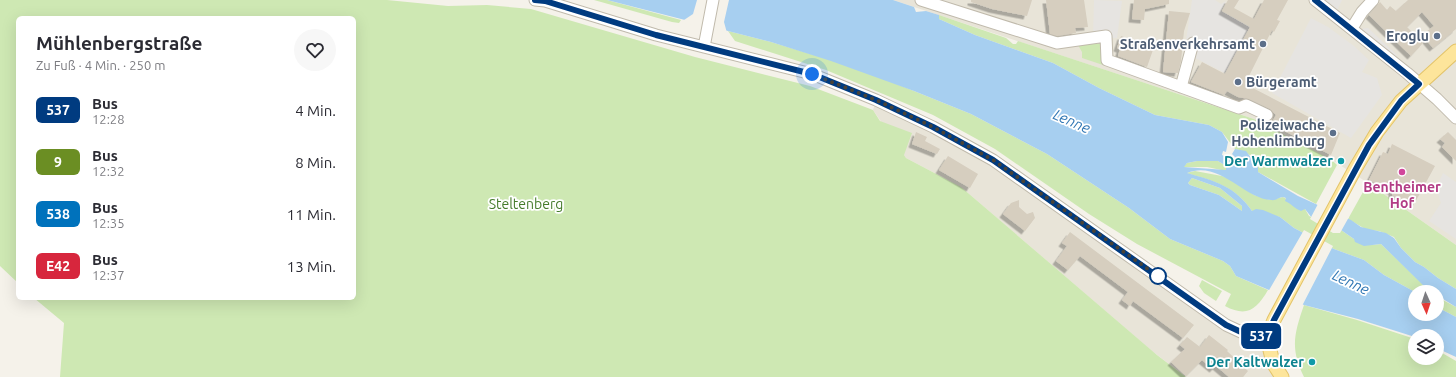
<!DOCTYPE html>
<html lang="de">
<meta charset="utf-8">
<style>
:root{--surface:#fff;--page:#f7f7f7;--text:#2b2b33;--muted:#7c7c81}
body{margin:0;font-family:Ubuntu,sans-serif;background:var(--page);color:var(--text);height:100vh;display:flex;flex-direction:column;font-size:15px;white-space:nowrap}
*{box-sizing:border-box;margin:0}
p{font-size:13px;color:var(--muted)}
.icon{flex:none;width:22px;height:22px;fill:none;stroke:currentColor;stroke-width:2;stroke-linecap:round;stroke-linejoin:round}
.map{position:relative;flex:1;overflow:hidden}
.details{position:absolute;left:16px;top:16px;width:340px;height:284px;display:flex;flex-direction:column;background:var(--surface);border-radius:6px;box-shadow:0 4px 16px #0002}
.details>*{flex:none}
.badge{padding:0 8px;border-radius:6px;font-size:14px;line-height:26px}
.needle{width:26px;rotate:177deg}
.controls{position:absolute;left:1408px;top:285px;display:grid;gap:8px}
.controls a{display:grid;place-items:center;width:36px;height:36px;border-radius:50%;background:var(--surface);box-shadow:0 4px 16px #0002;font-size:20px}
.you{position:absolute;width:20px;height:20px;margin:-10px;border:3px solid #fff;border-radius:50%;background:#1a73e8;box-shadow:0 0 0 6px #1a73e833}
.map>.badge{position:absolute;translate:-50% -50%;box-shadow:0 0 0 2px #fff}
.round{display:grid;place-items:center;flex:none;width:42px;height:42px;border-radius:21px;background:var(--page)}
.summary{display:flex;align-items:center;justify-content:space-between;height:68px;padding:0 20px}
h1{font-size:19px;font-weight:700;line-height:30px}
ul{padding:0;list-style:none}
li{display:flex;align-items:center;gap:12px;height:52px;padding:0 20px}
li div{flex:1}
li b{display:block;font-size:15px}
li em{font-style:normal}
li .badge{min-width:44px;font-weight:700;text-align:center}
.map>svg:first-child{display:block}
.residential{fill:#e8e4d8}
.green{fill:#cee8b3}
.parking{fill:#e6e4e1}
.water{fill:#a7cff0;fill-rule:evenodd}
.pier{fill:#f5f2ea}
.building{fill:#d6cebf;filter:url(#shadow)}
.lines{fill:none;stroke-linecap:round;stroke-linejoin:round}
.minor-casing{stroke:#c0baac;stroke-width:13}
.major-casing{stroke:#e3c46a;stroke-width:15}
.minor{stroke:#fff;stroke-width:11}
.major{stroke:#fde59b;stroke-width:13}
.line-casing{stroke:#fff;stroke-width:9}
.line{stroke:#003b80;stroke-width:6}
.walk{stroke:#494338;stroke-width:4;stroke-dasharray:0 7.2}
.service-dot{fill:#5c6f8a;stroke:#fff;stroke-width:1.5}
.culture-dot{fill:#0f9aa8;stroke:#fff;stroke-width:1.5}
.hotel-dot{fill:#d1479c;stroke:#fff;stroke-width:1.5}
.stop-dot{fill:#fff;stroke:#003b80;stroke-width:2}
.labels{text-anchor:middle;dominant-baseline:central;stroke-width:3.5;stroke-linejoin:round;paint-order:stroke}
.service-label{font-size:14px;font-weight:bold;fill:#4e5e75;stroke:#fff;text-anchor:end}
.culture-label{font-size:14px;font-weight:bold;fill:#0d838f;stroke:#fff;text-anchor:end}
.hotel-label{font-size:14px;font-weight:bold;fill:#b23c85;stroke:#fff}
.park-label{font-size:14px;fill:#457b2b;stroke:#fff}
.water-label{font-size:15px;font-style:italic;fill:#3177b4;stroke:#fff}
</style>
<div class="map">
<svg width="1456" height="377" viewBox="0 0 1456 377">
<defs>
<filter id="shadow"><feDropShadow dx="-3.5" dy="3.5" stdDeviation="0" flood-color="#0004"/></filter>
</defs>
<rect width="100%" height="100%" fill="#f5f2ea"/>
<!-- residential -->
<path class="residential" d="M893,0H1456V245L1368,183L1332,160L1254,119Z
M876,100L993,160L1209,314L1267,337L1282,377H1186L1152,351L961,187L906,158L873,110Z"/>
<!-- green -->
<path class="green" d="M0,0H387L448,6L487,5L531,9L695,57L810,86L873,110L880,121L912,133L904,155L906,158L961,187L1157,355L1186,377H60L64,323L34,298H354V18H18V283L0,266Z
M594,0H607L681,20L679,23L672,22Z
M939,15L1006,38L1013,44H1016L1018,41L1254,119L1332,160L1337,165L1316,204L1258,172C1258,158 1247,151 1235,149L1222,132L1209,125L1155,115L1099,88L1053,63L975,35L939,19Z
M728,31L771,42L857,68L971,114L1047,154L1129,208L1170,239L1223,261L1230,266L1236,276L1268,290C1257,309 1247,318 1225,306L1231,294L1137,244L1089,214L995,149L933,115L826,70L735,41Z
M1105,43L1103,65L1082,58V52L1078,45Z
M1197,161H1218L1226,166V171L1207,167H1183L1187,163Z
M1195,171L1222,176L1232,180L1254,195L1270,200L1283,197L1305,209L1309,216L1341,230L1354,239L1372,245L1381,244L1431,292H1415L1384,275L1364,260L1334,249L1294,228L1280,217L1252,211C1235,186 1214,181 1186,173Z
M1192,178L1220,188L1242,206V211L1219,195L1190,185L1188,183Z
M1368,183L1456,245V289L1438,278L1424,267L1415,262L1401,248L1394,237L1379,231L1367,230L1348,219Z
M1202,280L1222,291L1216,301L1204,293L1199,286Z
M1437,296L1442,297L1443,300L1456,307V317L1437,307Z
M1304,305L1357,320L1415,339V358H1437V350L1456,361V377H1304C1290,349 1294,334 1304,305Z"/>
<!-- parking -->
<path class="parking" d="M1094,0L1122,1L1117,38L1093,37Z
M1192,0H1215L1221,4L1226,1L1221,11L1250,26L1225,73L1189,55L1190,41L1186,40Z
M1315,0H1342L1335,14Z
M1311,18L1328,27L1354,46L1369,60L1362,72L1377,78L1382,95L1351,138L1272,93Z
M1368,28L1398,56L1387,58L1354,30Z
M1443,173L1456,182V239L1429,221L1441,203L1436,188Z"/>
<!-- water -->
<path class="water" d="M607,0H893L914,7L916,12L926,11L939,15V19L975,35L1053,63L1099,88L1155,115L1209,125L1222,132L1228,142L1226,152L1223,151L1222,155L1234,160L1235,157L1232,154L1235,149L1246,151L1258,167V172L1298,196L1351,220L1361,227L1386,233L1394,238L1401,248L1415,262L1424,267L1438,278L1456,289V307L1443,299L1442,297L1437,296V292L1428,290L1381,244L1364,246L1355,242L1354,239L1341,230L1312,218L1305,209L1301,211C1295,209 1292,204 1285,201L1286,198L1283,197C1279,197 1276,201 1271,200C1244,199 1220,160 1187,173C1215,181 1235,186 1252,211L1256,209L1263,210L1280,217L1294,228L1334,249L1364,260L1384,275L1415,292V314H1437V307L1456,317V357L1443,351L1437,346V336L1415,337L1358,319L1304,305L1236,276L1230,266L1223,261L1170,239L1129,208L1047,154L971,114L914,91L831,61L771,42ZM1197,161H1218L1226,166V170L1184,167L1187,163ZM1192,178L1220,188L1242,206V211L1219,195L1190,185L1188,183Z"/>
<!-- pier -->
<path class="pier" d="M697,0H729L724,22L727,33L681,22L693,14Z
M1318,204L1349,217L1340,233H1333L1310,219Z
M1304,230L1333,246L1302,306L1268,292Z"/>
<!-- building -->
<path class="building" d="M971,0H1032L1027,16L992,9L971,2Z
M1046,0H1084L1088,27L1075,28L1076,33L1057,36L1050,34Z
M1134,0H1169V4L1145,9L1144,20L1132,19Z
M1228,0H1239L1234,8L1254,19L1264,0H1288L1277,20L1280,21L1274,32L1272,30L1245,84L1340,133L1331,155L1271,124L1276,115L1270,109L1249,99L1238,97L1227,91L1224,95L1191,82L1202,62L1225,74L1250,27L1222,11Z
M1408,0H1456V29L1433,48L1422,35L1434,26L1422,12L1407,27L1423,43L1411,56L1369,15L1380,2L1387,10L1390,6L1396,11Z
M1169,11L1190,13L1184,31L1181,61L1178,73L1163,72Z
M1121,36L1154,47L1147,67L1118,56L1120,49L1117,48Z
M916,132L927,137L925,141L940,149L937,154L912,144Z
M1448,132L1456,140V161L1442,147L1445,143L1440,139Z
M1392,144L1435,166L1413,206L1392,195V191L1369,180L1383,152L1388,154Z
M948,156L978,174L970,188L939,170Z
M1019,200V207L1027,214L1033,212L1035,218L1025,231L1003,214L1011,203Z
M1070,232L1194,325L1183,338L1133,301L1130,306L1122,300L1128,292L1080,256L1068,270L1056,261L1067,246L1062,243Z
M1209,335L1228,350L1227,351L1248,371L1243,377H1229L1216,366L1213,369L1202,360L1186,376L1171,362L1185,349L1180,345L1187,337L1200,347Z"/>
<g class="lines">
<defs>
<path id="minor" d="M535,0L545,1L656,35L812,74L876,100L933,127L993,160L1226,325L1241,332L1267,337
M921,0L1057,43L1106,36L1107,60L1239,108L1246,105L1267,115
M1315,0L1407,73L1437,99L1456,118
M1352,28L1362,12L1373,0
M704,47L713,0
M1181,87L1193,43"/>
<path id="major" d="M1282,377L1273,363L1267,337L1274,320L1355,169L1377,132L1401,101L1456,51"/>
</defs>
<!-- minor casing -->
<use href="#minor" class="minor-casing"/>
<!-- major casing -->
<use href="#major" class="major-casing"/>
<!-- minor -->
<use href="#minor" class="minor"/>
<!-- major -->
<use href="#major" class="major"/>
</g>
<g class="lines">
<defs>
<path id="line" d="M535,0L545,1L656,35L812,74L876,100L933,127L993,160L1226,325L1241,332L1267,337L1274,320L1369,145L1401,101L1419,84L1315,0"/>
</defs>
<!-- line casing -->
<use href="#line" class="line-casing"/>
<!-- line -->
<use href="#line" class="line"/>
<!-- walk -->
<path class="walk" d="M812,74L876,100L933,127L993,160L1158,276"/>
</g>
<!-- markers -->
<g class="service-dot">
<circle cx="1437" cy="36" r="4"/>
<circle cx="1263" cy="44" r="4"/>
<circle cx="1238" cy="82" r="4"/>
<circle cx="1333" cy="133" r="4"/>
</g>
<g class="culture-dot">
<circle cx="1341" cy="161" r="4"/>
<circle cx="1312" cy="362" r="4"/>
</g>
<circle class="hotel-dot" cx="1402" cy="172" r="4"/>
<circle class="stop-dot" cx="1158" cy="276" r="8"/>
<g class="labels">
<!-- service labels -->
<g class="service-label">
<text x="1429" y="36">Eroglu</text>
<text x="1255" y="44">Straßenverkehrsamt</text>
<text x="1246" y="82" text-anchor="start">Bürgeramt</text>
<text x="1325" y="125">Polizeiwache<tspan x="1325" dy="16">Hohenlimburg</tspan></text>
</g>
<!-- culture labels -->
<g class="culture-label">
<text x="1333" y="161">Der Warmwalzer</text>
<text x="1304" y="362">Der Kaltwalzer</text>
</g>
<!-- hotel labels -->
<g class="hotel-label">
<text x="1402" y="187">Bentheimer<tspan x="1402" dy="16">Hof</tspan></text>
</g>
<!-- park labels -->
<g class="park-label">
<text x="526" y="204">Steltenberg</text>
</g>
<!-- water labels -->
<g class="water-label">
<text transform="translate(1072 121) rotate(24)">Lenne</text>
<text transform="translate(1351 282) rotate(25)">Lenne</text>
</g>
</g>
</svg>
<div class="controls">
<a><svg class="needle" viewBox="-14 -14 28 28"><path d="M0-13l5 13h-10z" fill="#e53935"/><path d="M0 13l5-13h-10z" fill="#7c7c81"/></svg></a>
<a><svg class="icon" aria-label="layers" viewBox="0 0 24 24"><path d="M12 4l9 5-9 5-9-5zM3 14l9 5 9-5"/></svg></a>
</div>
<div class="you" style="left:812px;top:74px"></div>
<b class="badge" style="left:1261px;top:336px;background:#003b80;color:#fff">537</b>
<section class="details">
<div class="summary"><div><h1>Mühlenbergstraße</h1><p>Zu Fuß · 4 Min. · 250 m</p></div><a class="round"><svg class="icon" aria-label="heart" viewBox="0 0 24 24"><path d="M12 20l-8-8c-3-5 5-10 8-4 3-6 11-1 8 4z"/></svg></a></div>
<ul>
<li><span class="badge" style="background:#003b80;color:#fff">537</span><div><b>Bus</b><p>12:28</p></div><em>4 Min.</em></li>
<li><span class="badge" style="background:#6b8e23;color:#fff">9</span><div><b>Bus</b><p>12:32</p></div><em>8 Min.</em></li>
<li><span class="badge" style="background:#0072bc;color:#fff">538</span><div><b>Bus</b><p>12:35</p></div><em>11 Min.</em></li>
<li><span class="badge" style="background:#d7263d;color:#fff">E42</span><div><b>Bus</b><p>12:37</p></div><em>13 Min.</em></li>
</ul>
</section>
</div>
